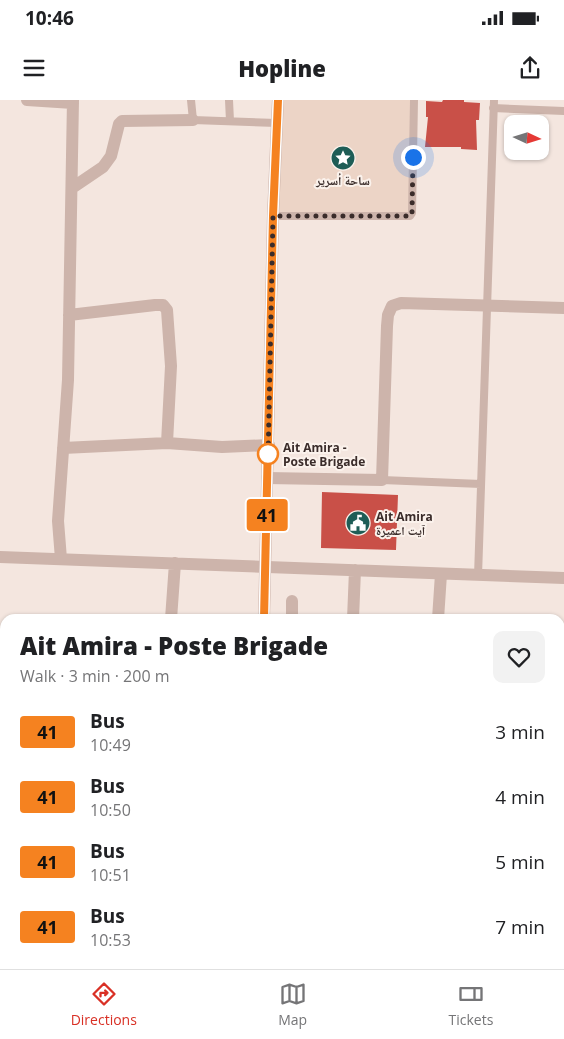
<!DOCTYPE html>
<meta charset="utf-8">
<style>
:root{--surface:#fff;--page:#f2f2f2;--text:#202124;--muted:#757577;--line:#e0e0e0;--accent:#d93025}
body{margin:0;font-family:"Open Sans","Noto Naskh Arabic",sans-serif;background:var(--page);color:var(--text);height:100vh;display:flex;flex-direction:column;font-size:19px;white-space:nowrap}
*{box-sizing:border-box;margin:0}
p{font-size:16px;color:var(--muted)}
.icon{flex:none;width:28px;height:28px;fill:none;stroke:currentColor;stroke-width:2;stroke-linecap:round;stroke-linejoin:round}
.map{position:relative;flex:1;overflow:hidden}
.panel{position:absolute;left:0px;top:514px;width:565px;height:356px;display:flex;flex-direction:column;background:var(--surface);border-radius:15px 15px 0 0;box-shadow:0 1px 4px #0004}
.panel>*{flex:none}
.badge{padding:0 10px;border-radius:4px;font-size:18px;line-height:32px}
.needle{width:32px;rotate:94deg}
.buttons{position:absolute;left:504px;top:15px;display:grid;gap:10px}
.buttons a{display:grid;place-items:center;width:45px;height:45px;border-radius:10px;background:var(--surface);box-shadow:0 1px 4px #0004;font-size:25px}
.you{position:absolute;width:25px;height:25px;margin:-12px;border:4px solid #fff;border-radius:50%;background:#1a73e8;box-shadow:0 0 0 8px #1a73e833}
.map>.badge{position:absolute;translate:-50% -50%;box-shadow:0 0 0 2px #fff}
.round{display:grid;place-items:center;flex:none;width:52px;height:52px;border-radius:10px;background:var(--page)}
.headline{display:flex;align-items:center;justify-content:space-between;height:85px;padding:0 20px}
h1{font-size:24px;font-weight:800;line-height:38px}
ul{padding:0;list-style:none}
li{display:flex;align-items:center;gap:15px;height:65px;padding:0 20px}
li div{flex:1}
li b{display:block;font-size:19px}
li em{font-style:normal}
li .badge{min-width:55px;font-weight:700;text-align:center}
.status{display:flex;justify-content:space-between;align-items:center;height:35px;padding:0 25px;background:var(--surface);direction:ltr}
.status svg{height:14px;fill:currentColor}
header{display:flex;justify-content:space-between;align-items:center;height:65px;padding:0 20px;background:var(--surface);font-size:22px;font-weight:800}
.menu{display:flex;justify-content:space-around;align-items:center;height:70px;border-top:1px solid var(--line);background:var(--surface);font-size:14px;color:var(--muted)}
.menu a{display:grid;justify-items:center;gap:2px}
.menu .active{color:var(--accent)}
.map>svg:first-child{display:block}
.plaza{fill:#ecd4c6}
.building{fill:#c95048}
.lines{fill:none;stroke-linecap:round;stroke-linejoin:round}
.service{stroke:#cdb4ab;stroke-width:8}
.minor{stroke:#cdb4ab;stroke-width:12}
.tertiary{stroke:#cdb4ab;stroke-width:12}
.line-casing{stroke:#fff;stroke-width:11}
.line{stroke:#f58220;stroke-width:8}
.walk{stroke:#3a2c2a;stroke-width:5;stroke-dasharray:0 9}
.stop-dot{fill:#fff;stroke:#f58220;stroke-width:2.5}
.labels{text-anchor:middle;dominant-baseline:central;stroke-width:4;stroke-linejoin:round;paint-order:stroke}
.poi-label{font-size:12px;font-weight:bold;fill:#3a2c2a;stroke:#fbf2ec}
.stop-label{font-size:12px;font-weight:bold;fill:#3a2c2a;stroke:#fbf2ec;text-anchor:start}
</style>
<div class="status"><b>10:46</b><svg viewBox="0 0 49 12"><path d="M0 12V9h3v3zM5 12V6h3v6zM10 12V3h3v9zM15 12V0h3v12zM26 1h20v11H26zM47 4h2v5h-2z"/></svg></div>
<header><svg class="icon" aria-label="menu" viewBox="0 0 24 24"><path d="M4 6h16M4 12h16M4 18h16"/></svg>Hopline<svg class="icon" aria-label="share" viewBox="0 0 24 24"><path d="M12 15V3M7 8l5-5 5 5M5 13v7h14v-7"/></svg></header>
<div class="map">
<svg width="564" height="869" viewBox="0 0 564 869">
<rect width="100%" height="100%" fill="#f4e6df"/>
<!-- plaza -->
<path class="plaza" d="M278,0H411L410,116H273Z"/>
<!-- building -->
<path class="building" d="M443,0H464V2L480,3L479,20H476L477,50L461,49V47H425L428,17H426V1L442,2Z
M322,392L398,395L396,450L321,448Z"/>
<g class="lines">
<!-- service -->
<path class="service" d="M191,0L193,20L277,23
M229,0L230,21
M493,8L564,11
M273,116H410L412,113L414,0
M382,380L481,384
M478,476L494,0"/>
<!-- minor -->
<path class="minor" d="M27,0L73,3
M72,88L103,67L111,56L119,24L122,21L193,20
M69,215L155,205H163L167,210L171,266L167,343
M63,348L167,343L222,347L269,345
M267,378L382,380L387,226L388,215L392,206L401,203L564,208
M0,457L564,478
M61,459L58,421L68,280L73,0
M171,519L175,463
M292,519V501
M353,519L355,470
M438,519L441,474
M0,556H5
M0,685L5,688
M560,715L564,602
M560,809H564
M372,869V865
M418,869V865
M554,869V865"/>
<!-- tertiary -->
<path class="tertiary" d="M264,519L273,116L278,0
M258,865V869"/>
</g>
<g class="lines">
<defs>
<path id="line" d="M264,519L273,116L278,0"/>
</defs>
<!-- line casing -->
<use href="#line" class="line-casing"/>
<!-- line -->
<use href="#line" class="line"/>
<!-- walk -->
<path class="walk" d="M268,354V362L273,116H410L412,113L413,57"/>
</g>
<!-- icons -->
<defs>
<symbol id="sight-disc" viewBox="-11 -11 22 22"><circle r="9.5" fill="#1e5d56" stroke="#fbf2ec"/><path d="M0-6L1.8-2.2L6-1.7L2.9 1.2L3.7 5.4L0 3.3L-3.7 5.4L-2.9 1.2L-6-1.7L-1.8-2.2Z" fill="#fff"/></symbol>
<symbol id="civic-disc" viewBox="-11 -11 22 22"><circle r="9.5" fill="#1e5d56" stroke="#fbf2ec"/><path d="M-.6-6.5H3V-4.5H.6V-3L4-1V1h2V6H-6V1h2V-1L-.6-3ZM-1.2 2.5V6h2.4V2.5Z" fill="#fff"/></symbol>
</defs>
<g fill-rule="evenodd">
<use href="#sight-disc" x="329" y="44" width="28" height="28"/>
<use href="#civic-disc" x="344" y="409" width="28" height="28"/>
</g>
<!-- markers -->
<circle class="stop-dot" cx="268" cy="354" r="10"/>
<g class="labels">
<!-- poi labels -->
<g class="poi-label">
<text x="343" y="80">ساحة أسرير</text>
<text x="376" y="416" text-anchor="start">Ait Amira<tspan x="376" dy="14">آيت اعميرة</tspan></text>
</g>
<!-- stop labels -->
<g class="stop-label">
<text x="283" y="347">Ait Amira -<tspan x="283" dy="14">Poste Brigade</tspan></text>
</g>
</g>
</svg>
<div class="buttons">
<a><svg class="needle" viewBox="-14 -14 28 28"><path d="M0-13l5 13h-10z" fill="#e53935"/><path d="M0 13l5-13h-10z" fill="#757577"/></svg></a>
</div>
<div class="you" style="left:413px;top:57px"></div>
<b class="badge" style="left:267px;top:415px;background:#f58220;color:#111">41</b>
<section class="panel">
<div class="headline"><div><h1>Ait Amira - Poste Brigade</h1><p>Walk · 3 min · 200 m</p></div><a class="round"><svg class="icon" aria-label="heart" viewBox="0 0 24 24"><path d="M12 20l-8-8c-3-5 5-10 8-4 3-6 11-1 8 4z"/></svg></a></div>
<ul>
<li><span class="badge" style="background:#f58220;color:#111">41</span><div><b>Bus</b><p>10:49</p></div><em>3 min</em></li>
<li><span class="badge" style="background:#f58220;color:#111">41</span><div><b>Bus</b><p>10:50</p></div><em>4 min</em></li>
<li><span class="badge" style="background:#f58220;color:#111">41</span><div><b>Bus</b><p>10:51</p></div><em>5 min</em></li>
<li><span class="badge" style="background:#f58220;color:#111">41</span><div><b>Bus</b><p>10:53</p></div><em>7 min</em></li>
</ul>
</section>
</div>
<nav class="menu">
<a class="active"><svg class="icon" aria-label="directions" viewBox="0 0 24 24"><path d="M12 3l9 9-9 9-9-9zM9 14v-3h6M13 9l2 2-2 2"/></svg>Directions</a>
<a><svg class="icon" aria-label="map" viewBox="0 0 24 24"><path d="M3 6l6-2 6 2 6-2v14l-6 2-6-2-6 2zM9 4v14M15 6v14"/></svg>Map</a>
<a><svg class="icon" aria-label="tickets" viewBox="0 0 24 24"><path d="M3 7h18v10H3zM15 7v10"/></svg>Tickets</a>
</nav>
